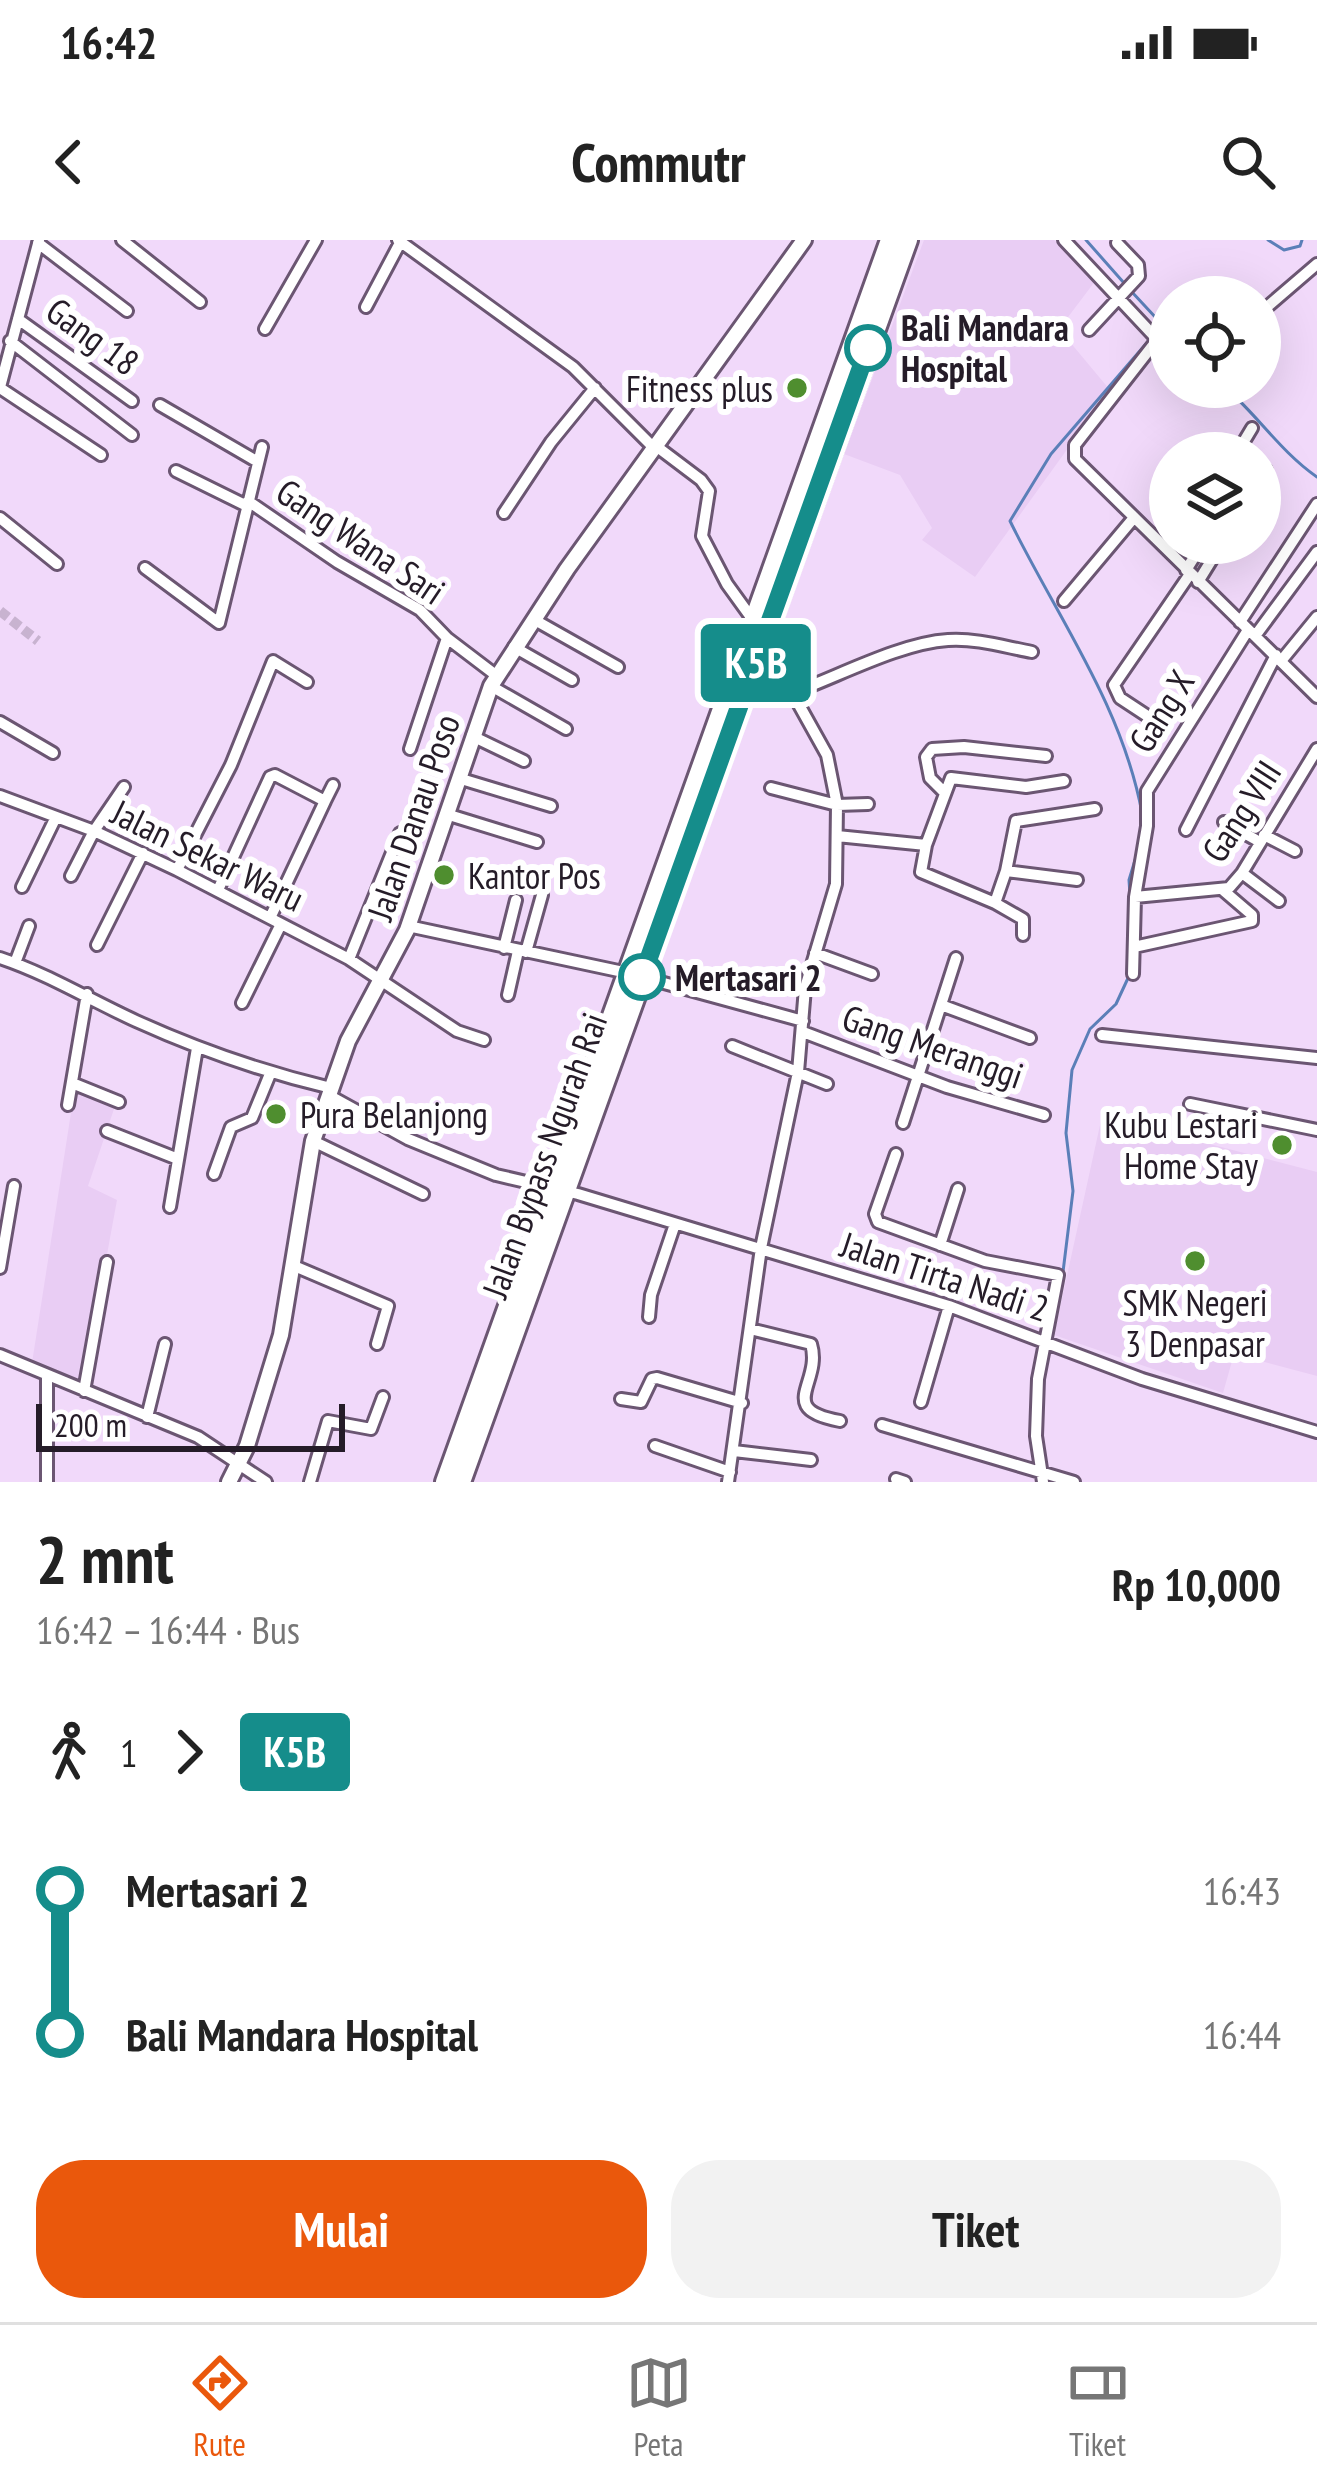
<!DOCTYPE html>
<html lang="id">
<meta charset="utf-8">
<style>
:root{--surface:#fff;--page:#f2f2f2;--text:#222;--muted:#767676;--line:#e0e0e0;--accent:#ea580c}
body{margin:0;font-family:"PT Sans Narrow",sans-serif;background:var(--page);color:var(--text);height:100vh;display:flex;flex-direction:column;font-size:45px;white-space:nowrap}
*{box-sizing:border-box;margin:0}
p{font-size:39px;color:var(--muted)}
.icon{flex:none;width:66px;height:66px;fill:none;stroke:currentColor;stroke-width:2;stroke-linecap:round;stroke-linejoin:round}
.map{position:relative;height:1242px;overflow:hidden}
.sheet{display:flex;flex-direction:column;background:var(--surface);flex:1}
.sheet>*{flex:none}
.badge{padding:0 24px;border-radius:9px;font-size:42px;line-height:78px}
.tools{position:absolute;left:1149px;top:36px;display:grid;gap:24px}
.tools a{display:grid;place-items:center;width:132px;height:132px;border-radius:50%;background:var(--surface);box-shadow:0 12px 48px #0002;font-size:60px}
.scale{position:absolute;left:36px;bottom:30px;width:309px;box-sizing:border-box;padding-left:12px;border:6px solid #251c28;border-top:0;font-size:33px;line-height:42px;white-space:nowrap;color:#251c28;-webkit-text-stroke:9px #fff;paint-order:stroke}
.map>.badge{position:absolute;translate:-50% -50%;box-shadow:0 0 0 6px #fff}
.legs{display:flex;align-items:center;gap:18px;height:132px;padding:0 36px;font-size:39px}
.legs p{margin-inline-start:auto}
.head{display:flex;align-items:center;justify-content:space-between;height:204px;padding:0 36px}
h1{font-size:66px;font-weight:800;line-height:90px}
.button{display:flex;gap:24px;margin-top:auto;padding:24px 36px}
.button a{flex:1;height:138px;border-radius:48px;background:var(--accent);color:#fff;font-size:48px;font-weight:800;line-height:138px;text-align:center}
.button a+a{background:var(--page);color:var(--text)}
ul{padding:0 36px;list-style:none}
li{display:flex;align-items:center;gap:42px;height:144px;font-size:45px}
li i{display:grid;place-items:center;width:18px;height:100%;margin:0 15px;background:currentColor}
li i::after{content:'';width:30px;height:30px;margin:-15px;border:9px solid;border-radius:50%;background:var(--surface)}
li p{margin-inline-start:auto}
li:first-child i{background:linear-gradient(#0000 50%,currentColor 0)}
li:last-child i{background:linear-gradient(currentColor 50%,#0000 0)}
.status{display:flex;justify-content:space-between;align-items:center;height:84px;padding:0 60px;background:var(--surface);direction:ltr}
.status svg{height:33px;fill:currentColor}
header{display:flex;justify-content:space-between;align-items:center;height:156px;padding:0 36px;background:var(--surface);font-size:54px;font-weight:800}
.tabs{display:flex;justify-content:space-around;align-items:center;height:168px;border-top:3px solid var(--line);background:var(--surface);font-size:33px;color:var(--muted)}
.tabs a{display:grid;justify-items:center;gap:6px}
.tabs .current{color:var(--accent)}
.map>svg:first-child{display:block}
.built{fill:#e9cdf4}
.lines{fill:none;stroke-linecap:round;stroke-linejoin:round}
.stream{stroke:#5b7fb8;stroke-width:3}
.street-tunnel{stroke:#c8b3d0;stroke-width:10;stroke-dasharray:10 5;stroke-linecap:butt}
.street-casing{stroke:#6b5672;stroke-width:16}
.secondary-casing{stroke:#6b5672;stroke-width:20}
.highway-casing{stroke:#6b5672;stroke-width:24}
.street{stroke:#fff;stroke-width:10}
.secondary{stroke:#fff;stroke-width:14}
.highway{stroke:#fff;stroke-width:18}
.line-1-casing{stroke:#fff;stroke-width:27}
.line-1{stroke:#158d8b;stroke-width:18}
.stop-1-dot{fill:#fff;stroke:#158d8b;stroke-width:6}
.poi-dot{fill:#4f8e2f;stroke:#fff;stroke-width:4.5}
.labels{text-anchor:middle;dominant-baseline:central;stroke-width:12;stroke-linejoin:round;paint-order:stroke}
.stop-label{font-size:36px;font-weight:bold;fill:#251c28;stroke:#fff;text-anchor:start}
.street-label{font-size:36px;fill:#251c28;stroke:#fff}
.poi-label{font-size:36px;fill:#251c28;stroke:#fff;text-anchor:end}
</style>
<div class="status"><b>16:42</b><svg viewBox="0 0 49 12"><path d="M0 12V9h3v3zM5 12V6h3v6zM10 12V3h3v9zM15 12V0h3v12zM26 1h20v11H26zM47 4h2v5h-2z"/></svg></div>
<header><svg class="icon" aria-label="back" viewBox="0 0 24 24"><path d="M15 5l-7 7 7 7"/></svg>Commutr<svg class="icon" aria-label="search" viewBox="0 0 24 24"><circle cx="10" cy="10" r="6"/><path d="M15 15l6 6"/></svg></header>
<div class="map">
<svg width="1317" height="1242" viewBox="0 0 1317 1242">
<rect width="100%" height="100%" fill="#f1d9fa"/>
<!-- built -->
<path class="built" d="M924,0H1054L1096,40L1059,89L1110,150L975,337L922,300L932,288L900,235L844,214Z
M75,847L116,863L88,946L117,960L83,1145L32,1123Z
M1102,876L1317,932V1136L1234,1114L1223,1153L1054,1095Z"/>
<g class="lines">
<!-- stream -->
<path class="stream" d="M1086,0L1124,43
M1268,0L1284,10L1300,6L1302,0
M1131,51L1170,93
M1225,147C1258,176 1281,212 1317,237
M1142,573C1122,465 1057,377 1010,281L1051,214L1151,98
M1130,655L1129,640L1136,617
M1063,1032L1073,951L1066,893L1072,830L1090,789L1116,764L1129,736
M1041,1198L1044,1135"/>
<!-- street-tunnel -->
<path class="street-tunnel" d="M0,371L38,401"/>
<defs>
<path id="street" d="M122,0L200,62
M398,0L573,127L654,208
M1064,0L1170,113
M38,3L127,71
M366,67L401,1
M1260,73L1317,24
M18,79L132,161
M265,89L316,0
M1089,90L1139,36L1138,25L1117,3
M1157,100L1075,205V219L1317,457
M10,101L132,195
M0,147L39,0
M0,148L101,215
M160,165L258,222
M656,206L701,240L709,251L702,296L727,344L753,380
M1237,213L1252,188
M176,231L247,266
M1260,239L1266,230
M248,261L337,322L420,370L447,398L497,436
M504,273L551,202L595,148
M0,278L57,324
M145,328L219,383L262,207
M1186,330L1203,303
M1198,342L1222,303
M1064,361L1132,280
M533,379L618,427
M1240,382L1317,264
M1255,396L1317,312
M514,407L572,440
M1281,421L1317,377
M491,446L566,489
M795,452C841,435 901,403 948,400C976,398 1005,407 1032,412
M0,482L53,513
M1158,483L1120,458L1114,445L1190,334
M472,496L524,521
M410,509L447,398
M458,538L551,566
M1064,541L1026,547L951,538L926,605L921,632L995,663L1006,631L1016,581L1095,569
M771,548L837,565L868,564
M943,551L930,538L926,517L932,509L964,507L1046,516
M0,556L94,591L177,630L349,719L457,791L484,800
M325,561L333,545
M446,574L537,602
M1224,582L1260,602
M1186,590L1276,415
M1264,595L1295,611
M837,596L926,605
M177,630L231,525L273,421L307,442
M1006,631L1077,640
M1242,633L1279,661
M71,636L94,591L124,547
M22,647L56,577
M218,650L270,537L275,535L325,561L270,678
M1135,657L1229,648L1242,633L1317,509
M995,663L1023,679V695
M408,686L628,733
M97,705L143,613
M1134,707L1252,681V675L1224,651
M504,708L516,660
M526,712L542,655
M815,713L872,734
M0,718C48,734 90,760 136,781C200,810 263,832 331,848
M349,719L400,593
M15,723L29,686
M1133,734L1135,657L1147,586V551L1248,390
M642,737L803,781
M508,755L518,711
M242,763L281,684
M941,765L1030,798
M803,792L947,847L1044,875
M1102,795L1317,818
M732,806L827,844
M72,843L119,862
M328,855L408,899L496,935L578,954L949,1066L1142,1139L1317,1192
M1190,864L1317,890
M68,865L87,754
M903,883L956,718
M107,891L178,919
M313,901L423,954
M896,914L875,974L878,982L985,1021L1058,1035L1038,1139L1036,1196L1043,1242
M214,934L231,887L252,878L270,834
M170,967L197,808
M940,1005L958,949
M292,1025L388,1066L377,1104
M0,1028L14,946
M649,1077L651,1055L675,984
M750,1089L811,1104C823,1143 774,1169 840,1181
M0,1115L198,1197L266,1242
M47,1135V1242
M84,1151L107,1022
M621,1159L641,1162L652,1139L657,1138L742,1163
M921,1162L949,1066
M147,1177L165,1104
M882,1185L1074,1242
M655,1206L730,1232
M734,1211L811,1220
M896,1239L905,1242
M310,1242L328,1181L371,1189L383,1157
M728,1242L761,1008L798,832L805,748L836,644L837,565L827,515L764,402"/>
<path id="secondary" d="M229,1242L247,1206L281,1095L313,901L348,801L407,690L491,446L567,329L804,0"/>
<path id="highway" d="M445,1242L890,0
M461,1242L908,0"/>
</defs>
<!-- street casing -->
<use href="#street" class="street-casing"/>
<!-- secondary casing -->
<use href="#secondary" class="secondary-casing"/>
<!-- highway casing -->
<use href="#highway" class="highway-casing"/>
<!-- street -->
<use href="#street" class="street"/>
<!-- secondary -->
<use href="#secondary" class="secondary"/>
<!-- highway -->
<use href="#highway" class="highway"/>
</g>
<g class="lines">
<defs>
<path id="line-1" d="M642,737L868,108"/>
</defs>
<!-- line-1 casing -->
<use href="#line-1" class="line-1-casing"/>
<!-- line-1 -->
<use href="#line-1" class="line-1"/>
</g>
<!-- markers -->
<g class="stop-1-dot">
<circle cx="868" cy="108" r="21"/>
<circle cx="642" cy="737" r="21"/>
</g>
<g class="poi-dot">
<circle cx="797" cy="148" r="12"/>
<circle cx="444" cy="635" r="12"/>
<circle cx="276" cy="874" r="12"/>
<circle cx="1282" cy="905" r="12"/>
<circle cx="1195" cy="1021" r="12"/>
</g>
<g class="labels">
<!-- stop labels -->
<g class="stop-label">
<text x="901" y="87">Bali Mandara<tspan x="901" dy="41">Hospital</tspan></text>
<text x="675" y="737">Mertasari 2</text>
</g>
<!-- street labels -->
<g class="street-label">
<text transform="translate(93 96) rotate(36)">Gang 18</text>
<text transform="translate(361 301) rotate(34)">Gang Wana Sari</text>
<text transform="translate(1161 471) rotate(-58)">Gang X</text>
<text transform="translate(1241 571) rotate(-57)">Gang VIII</text>
<text transform="translate(413 577) rotate(-71)">Jalan Danau Poso</text>
<text transform="translate(208 615) rotate(26)">Jalan Sekar Waru</text>
<text transform="translate(933 806) rotate(19)">Gang Meranggi</text>
<text transform="translate(544 915) rotate(-70)">Jalan Bypass Ngurah Rai</text>
<text transform="translate(945 1036) rotate(18)">Jalan Tirta Nadi 2</text>
</g>
<!-- poi labels -->
<g class="poi-label">
<text x="773" y="148">Fitness plus</text>
<text x="468" y="635" text-anchor="start">Kantor Pos</text>
<text x="300" y="874" text-anchor="start">Pura Belanjong</text>
<text x="1258" y="884">Kubu Lestari<tspan x="1258" dy="41">Home Stay</tspan></text>
<text x="1195" y="1062" text-anchor="middle">SMK Negeri<tspan x="1195" dy="41">3 Denpasar</tspan></text>
</g>
</g>
</svg>
<div class="tools">
<a><svg class="icon" aria-label="locate" viewBox="0 0 24 24"><circle cx="12" cy="12" r="6"/><path d="M12 2v4M12 18v4M2 12h4M18 12h4"/></svg></a>
<a><svg class="icon" aria-label="layers" viewBox="0 0 24 24"><path d="M12 4l9 5-9 5-9-5zM3 14l9 5 9-5"/></svg></a>
</div>
<div class="scale">200 m</div>
<b class="badge" style="left:756px;top:423px;background:#158d8b;color:#fff">K5B</b>
</div>
<section class="sheet">
<div class="head"><div><h1>2 mnt</h1><p>16:42 – 16:44 · Bus</p></div><b>Rp 10,000</b></div>
<div class="legs"><svg class="icon" aria-label="walk" viewBox="0 0 24 24"><circle cx="13" cy="4" r="2"/><path d="M13 8l-2 6 4 7M11 14l-3 7M7 12l3-4h3l4 4"/></svg>1<svg class="icon" aria-label="forward" viewBox="0 0 24 24"><path d="M9 5l7 7-7 7"/></svg><b class="badge" style="background:#158d8b;color:#fff">K5B</b></div>
<ul>
<li><i style="color:#158d8b"></i><b>Mertasari 2</b><p>16:43</p></li>
<li><i style="color:#158d8b"></i><b>Bali Mandara Hospital</b><p>16:44</p></li>
</ul>
<div class="button"><a>Mulai</a><a>Tiket</a></div>
</section>
<nav class="tabs">
<a class="current"><svg class="icon" aria-label="directions" viewBox="0 0 24 24"><path d="M12 3l9 9-9 9-9-9zM9 14v-3h6M13 9l2 2-2 2"/></svg>Rute</a>
<a><svg class="icon" aria-label="map" viewBox="0 0 24 24"><path d="M3 6l6-2 6 2 6-2v14l-6 2-6-2-6 2zM9 4v14M15 6v14"/></svg>Peta</a>
<a><svg class="icon" aria-label="tickets" viewBox="0 0 24 24"><path d="M3 7h18v10H3zM15 7v10"/></svg>Tiket</a>
</nav>
